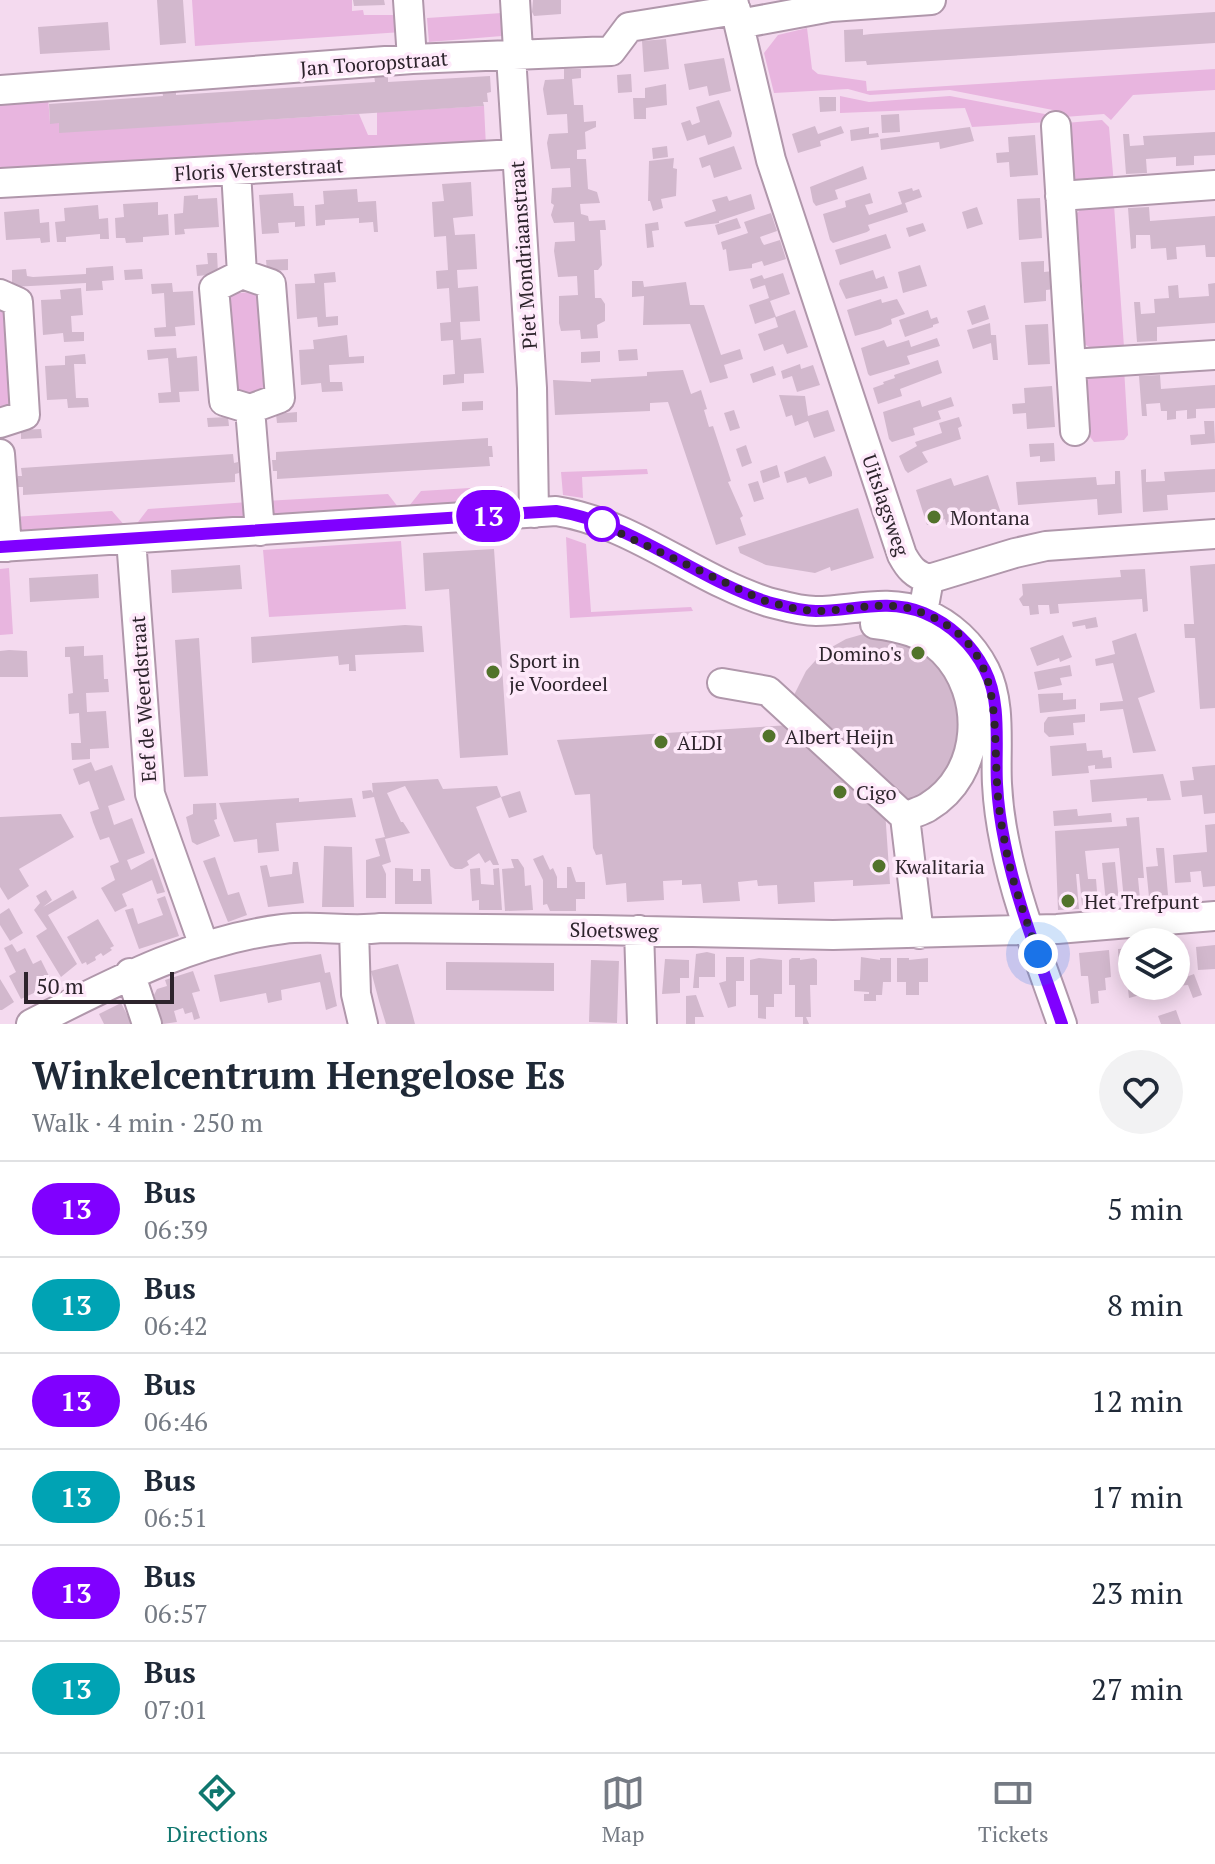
<!DOCTYPE html>
<meta charset="utf-8">
<style>
:root{--surface:#fff;--page:#f2f2f3;--text:#1f2937;--muted:#747a83;--line:#e0e1e3;--accent:#0f766e}
body{margin:0;font-family:"PT Serif",serif;background:var(--page);color:var(--text);height:100vh;display:flex;flex-direction:column;font-size:30px;white-space:nowrap}
*{box-sizing:border-box;margin:0}
p{font-size:26px;color:var(--muted)}
.icon{flex:none;width:44px;height:44px;fill:none;stroke:currentColor;stroke-width:2;stroke-linecap:round;stroke-linejoin:round}
.map{position:relative;height:1024px;overflow:hidden}
.sheet{display:flex;flex-direction:column;background:var(--surface);flex:1}
.sheet>*{flex:none}
.badge{padding:0 16px;border-radius:26px;font-size:28px;line-height:52px}
.tools{position:absolute;left:1118px;top:928px;display:grid;gap:16px}
.tools a{display:grid;place-items:center;width:72px;height:72px;border-radius:50%;background:var(--surface);box-shadow:0 4px 20px #0003;font-size:40px}
.scale{position:absolute;left:24px;bottom:20px;width:150px;box-sizing:border-box;padding-left:8px;border:4px solid #2d242c;border-top:0;font-size:22px;line-height:28px;white-space:nowrap;color:#2d242c;-webkit-text-stroke:6px #fee9fa;paint-order:stroke}
.you{position:absolute;width:40px;height:40px;margin:-20px;border:6px solid #fff;border-radius:50%;background:#1a73e8;box-shadow:0 0 0 12px #1a73e833}
.map>.badge{position:absolute;translate:-50% -50%;box-shadow:0 0 0 4px #fff}
.round{display:grid;place-items:center;flex:none;width:84px;height:84px;border-radius:42px;background:var(--page)}
.headline{display:flex;align-items:center;justify-content:space-between;height:136px;padding:0 32px}
h1{font-size:38px;font-weight:700;line-height:60px}
ul{padding:0;list-style:none}
li{display:flex;align-items:center;gap:24px;height:96px;padding:0 32px;border-top:2px solid var(--line)}
li div{flex:1}
li b{display:block;font-size:30px}
li em{font-style:normal}
li .badge{min-width:88px;font-weight:700;text-align:center}
.tab-bar{display:flex;justify-content:space-around;align-items:center;height:112px;border-top:2px solid var(--line);background:var(--surface);font-size:22px;color:var(--muted)}
.tab-bar a{display:grid;justify-items:center;gap:4px}
.tab-bar .active{color:var(--accent)}
.map>svg:first-child{display:block}
.green{fill:#e8b5df}
.building{fill:#d2b8cd}
.lines{fill:none;stroke-linecap:round;stroke-linejoin:round}
.minor-casing{stroke:#b097ab;stroke-width:32}
.minor{stroke:#fff;stroke-width:28}
.line-casing{stroke:#fff;stroke-width:18}
.line{stroke:#8000ff;stroke-width:12}
.walk{stroke:#2d242c;stroke-width:8;stroke-dasharray:0 14.4}
.poi-dot{fill:#52732b;stroke:#fee9fa;stroke-width:3}
.stop-dot{fill:#fff;stroke:#8000ff;stroke-width:4}
.labels{text-anchor:middle;dominant-baseline:central;stroke-width:7;stroke-linejoin:round;paint-order:stroke}
.street-label{font-size:20px;fill:#2d242c;stroke:#fee9fa}
.poi-label{font-size:20px;fill:#2d242c;stroke:#fee9fa;text-anchor:start}
</style>
<div class="map">
<svg width="1215" height="1024" viewBox="0 0 1215 1024">
<rect width="100%" height="100%" fill="#f4daef"/>
<!-- green -->
<path class="green" d="M192,0H352V11L363,10L364,15H400L402,32L195,46Z
M502,13L504,47L502,36L429,42L427,18Z
M807,28L812,69L818,74L866,81L867,91L1215,69V90L1133,95L1111,120L1104,114L1064,117L1063,112L950,90L870,95L848,89L774,93L764,53L778,35Z
M840,96L869,102L950,96L1055,116L1048,122L972,127L965,108L840,113Z
M48,97L50,123H59V132L359,114L368,135H377V112L484,106L486,147L0,179V100Z
M1102,120L1109,127L1114,185L1070,182L1065,123Z
M1114,205L1124,347L1093,349L1082,343L1078,320L1084,313L1079,244L1072,239L1074,216L1083,207Z
M265,291L274,392L231,395L223,294Z
M10,308L18,409L0,410V309Z
M1124,368L1128,435L1124,440L1094,442L1087,433L1082,377Z
M647,469L648,474L582,477L583,498L563,495L561,472Z
M502,486V504L409,506L421,491Z
M388,494L398,507L289,517L273,514L265,501Z
M249,502L245,515L240,518L135,526L148,509Z
M112,511L126,527L24,533L20,531L12,517Z
M566,537L586,544L591,612L691,607L693,611L570,618Z
M401,541L406,609L269,617L263,550Z
M9,568L13,634L0,635V569Z"/>
<!-- building -->
<path class="building" d="M157,0H183L186,43L160,45Z
M353,0H384L385,5L354,6Z
M533,0H561V14L534,16L532,12Z
M1215,12V43L867,65L866,61L845,62L844,30L863,29V35L871,34Z
M108,22L110,50L40,54L38,27Z
M666,39L669,69L644,72L642,41Z
M724,58L731,91L709,96L707,86L689,90L684,64Z
M373,69H381L382,77H388V82L490,76L491,92L487,93L488,102H483L484,106L59,133V123L50,124L49,104L163,96L161,83L176,91V95L375,82Z
M564,69H581V78L572,79L574,105H583L584,122L596,121V127L585,132L586,149L577,150V159H586L588,189L597,192L600,203L580,204L581,214L588,216L589,221L605,220L606,230H600L602,265L598,270H594L595,298H601L605,304V321L597,325L598,338L581,339L580,330L561,331L559,323V296L578,295L577,276L558,277L554,251L555,242L575,241L574,222L554,223L551,215L554,205L551,203L552,188L571,187L570,168L551,169L547,143L549,134L568,133L567,114L547,115L543,89L545,80L564,79Z
M631,74L632,92L618,93L617,75Z
M666,84L667,105L646,108V119H634L633,98H645V88Z
M819,97H836V111L820,112Z
M719,100L732,133L731,137L708,145L705,135L687,141L681,123L690,120L692,125L700,122L696,107Z
M899,114L900,132L882,133L881,115Z
M815,126L818,134L841,126L844,133L820,141L821,146L798,153L792,134Z
M869,127V134L878,133L879,137L851,141L850,130Z
M970,127L974,141L940,149L939,142L881,150L880,139Z
M1215,132V155L1194,156V165L1176,166V157L1146,159L1147,173L1126,174L1123,134H1129L1130,146L1144,145L1143,136Z
M1035,135L1038,175L1010,177L1009,162L997,163L996,153L1009,152L1008,137Z
M667,146L668,157L653,159L652,148Z
M734,146L742,169L714,178L710,165L702,168L699,158Z
M674,158L673,168L677,169L676,196L661,199L663,208L653,211L650,201H648L649,161Z
M863,166L867,179L835,190L838,199L816,206L813,202L810,187Z
M471,182L473,216L453,218L455,235L475,234L477,269L457,270L458,288L478,286L480,321L460,322L461,340L481,338L484,373L464,374V383L443,385V375L455,374L453,340L441,341L440,323L451,322L449,288L437,289L436,271L448,270L446,236L434,237L432,202L444,201L442,184Z
M912,188L913,191L919,189L922,197L905,203L908,212L868,225L870,230L867,232L833,243L830,240L823,214L846,207L845,201L870,193L873,203L865,205L869,215L902,204L898,192Z
M357,189L358,202L376,201L378,232H374L373,222L359,223V218L325,220V225L316,226L315,205L324,204L323,191Z
M293,193L294,206H304L305,226L295,227V222L278,223L279,233L262,234L259,195Z
M751,194L755,209L719,221V223L686,227L684,222L716,211L712,200L727,196L729,201Z
M198,195V199L217,198L219,227L184,229L185,234L175,235L174,214L183,213L184,196Z
M1040,198L1042,238L1019,240L1017,199Z
M158,202V215L168,214L169,235L143,237V242L126,243L125,238H116L115,218L124,217L123,204Z
M98,205L99,219L108,218L109,239H100V234L66,237V242H57L55,222L65,221L64,208Z
M977,207L983,224L967,229L962,212Z
M1149,207L1150,221L1215,216V257H1206L1205,245L1191,246L1176,247L1177,259L1167,260L1166,248L1151,249L1150,235H1136V248L1131,249L1128,208Z
M39,209L40,223L49,222L50,242L41,243L40,238L6,240L4,212Z
M771,213L777,231L760,237L762,242L764,245L780,240L786,259L764,266L762,261L752,264V268L729,271L726,249L723,250L721,242L748,233L744,222Z
M737,218L741,228L718,235L715,225Z
M658,222L659,230L652,231L654,247L647,248L645,224Z
M923,223L926,231L909,237L906,228Z
M886,234L891,248L840,265L835,250Z
M207,253H217L218,274L197,276L196,265L208,264Z
M288,259V270L267,271L266,260Z
M1044,261V272L1053,271L1055,289L1046,290V301L1024,303L1021,262Z
M920,265L927,286L903,293L898,272Z
M113,266L114,280L102,281L103,290L86,291V283L12,287V270L26,269L27,276L33,277L86,274V268Z
M142,269L143,279L125,280L124,270Z
M873,270L876,279L884,276L888,288L846,299L839,284L840,280Z
M335,272L336,282L324,283L326,317L338,316V325L318,327L317,317L297,319L295,284L315,283L314,274Z
M783,273L790,294L770,301L776,317L795,310L808,347L787,354L783,344L764,351L758,334L778,327L775,317L755,324L749,305L769,298L765,285L753,289L750,279L762,275L764,279Z
M632,281H643L644,287L686,282L690,305H704L721,355L740,349L743,359L724,365L728,378L710,383L690,324L643,325L644,296L632,297Z
M172,283L173,292L193,291L195,325L175,327L176,336L155,337L154,328L166,327L164,293L152,294L151,284Z
M1215,283V323L1157,327V341L1137,342L1134,302H1140L1141,314L1155,313L1154,299L1169,298L1168,286L1178,285L1179,298L1209,296L1208,284Z
M81,288L83,315L71,316L72,332H84V341L64,342L63,333L43,335L41,300L61,299L60,290Z
M881,299L882,303L897,299L905,314L891,319L892,324L880,329L855,336L847,310Z
M985,305L989,319L972,325L967,311Z
M928,310L931,319L937,317L939,323L933,325V327L905,337L899,320Z
M990,323L991,335H996L998,360H993L991,343L973,349L967,330Z
M1048,324L1050,364L1028,365L1025,325Z
M347,335L349,357L364,356V363L329,365L330,382H342L343,391L322,392L321,383L301,385L299,350L314,349L313,340Z
M937,338L940,346L907,356L910,364L870,376L868,374L861,348L884,340L887,347L909,340L911,347Z
M176,348L177,358L197,356L199,391L179,392L180,402L159,403L158,393L171,392L168,358L148,360L147,350Z
M637,349L638,360L619,361L618,350Z
M600,351V362L581,363V352Z
M85,354L86,364H74L76,398H88L89,407L68,408L67,399L47,400L45,366L65,365V356Z
M938,360L942,373L900,389L902,396L878,404L873,388L884,384L883,382L895,378L894,375Z
M800,364L801,369L813,365L820,385L797,392L792,376L783,379L781,371Z
M773,366L776,375L753,383L750,374Z
M683,370L691,394L701,390L707,409L704,410L709,427L713,426L731,481L728,482L743,516L740,518L746,535L716,545L668,402L650,403V411L555,415L553,380L591,382V379L647,376V372Z
M1160,375L1161,389L1215,385V408L1196,409V418L1187,419V410L1176,411V419L1167,420V411H1161L1160,403L1146,404L1147,416H1142L1139,376Z
M1052,386L1055,427L1027,429L1026,413L1013,414L1012,404L1025,403L1024,388Z
M779,395L805,396L808,416L828,410L835,431L814,438L808,421L795,426L792,415L786,417Z
M951,397L954,406L938,411L941,419L913,428L915,435L892,442L889,439L883,412L920,400L922,407Z
M483,401V410L462,411V402Z
M734,410L740,428L730,431L724,413Z
M297,412V422L277,423L276,414Z
M228,417L229,426L208,427L207,418Z
M959,417L962,426L958,428L961,439L922,452L928,462L908,473L905,470L899,456L917,446L915,442L942,433L939,423Z
M1204,421H1214L1215,443L1191,445L1190,435L1205,434Z
M41,429L42,438L21,439V430Z
M488,438V446H492L493,457H489L490,466L277,479V471H273L272,460H276V452Z
M1054,443L1055,461L1040,462V456L1030,457L1029,444Z
M746,445L752,463L742,467L736,449Z
M233,454L234,463L238,462L239,473L235,474V482L23,495V487H18V476H22L21,468Z
M825,456L832,472V476L809,484L806,477L787,483L784,472Z
M777,465L780,477L763,483L760,471Z
M1146,469V482L1165,481L1164,472L1215,469V492L1167,495L1168,510L1143,512L1141,470Z
M1115,471H1120L1122,513L1098,515L1097,499L1018,505L1016,482L1096,477L1097,485L1115,484Z
M988,475L1003,519L985,525L982,518L966,524L964,519L946,525L945,519L927,525L916,490L951,478L954,486Z
M758,481L764,499L754,502L748,484Z
M858,508L874,558L831,571L830,567L815,573L766,565L740,553L738,547Z
M494,549L508,755L460,758L449,589L425,591L423,553Z
M1215,564V708L1200,709L1195,638H1185L1184,624H1194L1190,566Z
M240,565L242,589L172,593L171,570Z
M1145,569L1148,611L1143,612L1142,599L1058,604L1059,613L1050,614L1049,605H1038L1039,614L1030,615L1029,606H1023L1019,599L1023,595L1022,584L1121,577L1120,570Z
M98,574L99,598L30,602L29,578Z
M1096,617L1098,627L1086,629L1085,625L1073,627L1072,622Z
M405,625L422,626L424,652L355,655L356,671H349V664L339,665L338,656L252,663L251,637Z
M867,633L919,642L965,699L952,771L946,778L906,805L793,697L806,671L823,652L846,639Z
M1136,633L1155,692L1138,698L1156,751L1133,753L1123,709L1100,711V703L1123,701L1113,663L1096,666L1095,659L1115,654L1112,641Z
M1063,635L1072,657L1060,662L1059,658L1037,666L1030,648Z
M199,638L208,776L184,777L175,640Z
M84,646V656L103,655L104,679H108L109,692L86,693L87,712L106,711L109,748L90,749V759L72,760L71,743H81L80,731L79,713L69,714L68,694L73,693L70,657H65V647Z
M9,650L27,651L28,677H0V651Z
M1070,665L1072,676L1060,678L1062,685L1038,690L1034,672Z
M1063,693V700L1076,699V709L1040,713L1038,694Z
M1085,714V722L1073,723L1074,735L1049,737L1044,732V723L1048,717Z
M790,725L885,810L890,884L853,886V880L814,882L815,902L778,904L777,885L758,886L757,880L738,882L740,901L703,903L701,884L682,885V880L663,881L664,900L645,901L627,902L626,883L606,885L602,854L596,855L593,848L590,794L575,795L557,740Z
M1086,743L1087,751L1102,750L1103,758L1111,757L1112,768L1095,769V765L1088,766L1089,773L1052,776L1050,746Z
M91,762L95,771L112,765L125,800L108,806L114,825L132,818L145,853L127,860L131,870L153,858L165,892L157,894L152,880L139,886L122,894L127,906L115,912L101,888L115,880L110,866L119,862L109,837L100,840L93,822L90,812L99,809L89,781L79,785L73,769Z
M1215,765V813L1204,814L1202,795L1182,797L1180,781L1194,780L1192,767Z
M1163,774L1171,800L1147,801V798L1092,802L1090,780Z
M438,779L443,789L497,786L501,797L476,807L499,865H493L490,860L485,863L479,853L467,861L469,865L462,869H455L450,866L405,786L387,793L401,822H403L410,833L385,839L391,862L382,865L386,874V898H366V860L380,856L375,839L385,837L374,797L363,799L362,791L371,790L373,793L372,783Z
M520,791L527,812L509,818L501,797Z
M299,798V802L352,798L356,817L276,823L279,851L258,853L257,839L234,842L219,803Z
M216,803L217,819L214,820L220,836L197,845L192,842L186,817L193,814V804Z
M1077,809L1078,816L1111,813L1112,822L1054,826L1053,811Z
M61,814L74,837L19,869L29,886L8,900L0,887V817Z
M1139,817L1144,878H1138L1140,899L1124,901L1119,848L1085,851L1088,879H1096L1098,904L1082,905L1079,874H1076L1079,909L1058,910L1055,831L1127,826L1126,818Z
M1215,824V886L1203,887L1201,871L1190,872L1191,882L1175,883L1173,855L1207,852L1205,825Z
M324,846L352,847L354,907H322Z
M1156,848H1164L1168,895L1149,897L1146,867L1158,866Z
M543,855L550,870L553,868L557,877V888H567V867H571L576,882H585V899H576V911H550L547,904L543,905V880L533,859Z
M215,857L228,895L239,892L247,915L228,922L203,861Z
M511,859H518L524,868L525,886L531,885L533,910L505,911L502,869L514,868Z
M293,862H298L304,903L268,907L260,866L267,865L270,877L292,874Z
M1115,862L1119,902L1106,903L1102,863Z
M395,868L413,869V881H421V869H430L432,904H395Z
M480,868L481,884L494,885L493,869L499,868L502,910H479V900L472,901L470,869Z
M46,890L52,900L43,907L73,890L77,898L48,915L77,964L61,977L36,936L47,929L34,910L40,903L36,896Z
M165,896L179,936L139,949L125,910L133,908L138,924L163,915L157,899Z
M9,908L23,933L10,941L0,925V914Z
M98,919L114,946L110,948L112,950L103,956L101,953L95,957L96,960L87,965L86,962L82,964L67,937Z
M12,944L17,952L25,948L33,964L41,960L52,982L49,986L21,999L9,976L16,972L4,948Z
M1215,945V969L1198,970L1196,947Z
M1176,946H1179L1182,973H1185L1186,977L1194,974L1202,995L1193,998L1188,985L1176,986Z
M1132,948V986H1144V994L1129,998L1126,971L1119,972L1118,949Z
M1109,950L1111,977L1105,978L1106,990L1098,991L1099,1003L1091,1004L1088,976H1081L1079,953Z
M707,952L715,954V977H699V988H693L696,954Z
M321,954L325,973L330,972L337,1006L326,1010L320,982L281,990L282,1000L268,1003L266,993L220,1002L214,975Z
M726,957H744V981H736V1006L728,1008L719,983L726,981Z
M861,957L880,960V958H891V982H883L882,995H876V1001H864V994H869V992L854,991V980H860Z
M759,958L782,960V994H774V1007H766V1019L758,1018V995H750V960Z
M792,958H800V960L814,958L817,960V985H810L811,1017H806L809,1024H803V1017H795V985H789V960Z
M897,958H909V960L928,958V982H919V995H906V982H897Z
M665,959L689,960V978H680V993L662,994Z
M591,960L619,961L617,1023L589,1022Z
M446,962L554,963V991L446,990Z
M398,964L411,1009L415,1024H386L379,1001L371,971Z
M193,971L200,991L192,993L200,1018L194,1020L192,1012L185,1014L183,1008L174,1011L177,1022L163,1024L154,995L157,989L167,986L165,980Z
M0,979L14,1002L2,1010H0Z
M696,995L704,1017H695V1024H686V996Z
M121,1003L132,1024H104L99,1014Z
M1176,1010L1181,1024H1161L1158,1016Z"/>
<g class="lines">
<defs>
<path id="minor" d="M408,0L412,59
M515,0L518,50L511,56L532,388L534,513
M733,0L771,160L902,555C909,568 915,575 929,579L923,612
M739,24L831,7L931,0
M0,90L412,59L611,51L629,27L736,10
M1056,126L1075,431
M236,171L242,274
M0,183L517,154
M1060,196L1215,185
M242,274L271,284L280,398L250,409L224,401L214,288Z
M0,294L18,302L25,415L0,423
M1071,364L1215,355
M250,409L260,531
M0,454L7,547
M131,539L150,794L204,946
M0,547L556,511C633,523 695,579 768,602C784,606 799,611 816,611C853,611 887,598 924,613C950,624 972,644 985,670C1002,704 995,747 997,784C998,804 1001,825 1005,844C1017,905 1042,965 1062,1024
M929,579L1015,553L1046,546L1215,534
M875,624C900,627 924,633 943,651C986,694 983,774 928,807C922,811 913,813 905,817
M722,683L768,691L905,817L919,934
M639,930L642,1024
M354,931L356,994L363,1024
M130,973L147,1024
M31,1024C112,983 192,940 283,929C316,925 349,932 381,928L597,930L833,935L1057,929L1215,916"/>
</defs>
<!-- minor casing -->
<use href="#minor" class="minor-casing"/>
<!-- minor -->
<use href="#minor" class="minor"/>
</g>
<g class="lines">
<defs>
<path id="line" d="M0,547L556,511C633,523 696,579 768,602C784,606 799,611 816,611C853,611 887,598 924,613C950,624 972,644 985,670C1002,703 995,748 997,784C998,804 1001,825 1005,844C1017,905 1042,965 1062,1024"/>
</defs>
<!-- line casing -->
<use href="#line" class="line-casing"/>
<!-- line -->
<use href="#line" class="line"/>
<!-- walk -->
<path class="walk" d="M602,524L592,520L762,600C780,605 797,610 815,611C853,611 887,598 923,613C1003,645 993,712 997,783C998,803 1001,824 1005,843C1011,881 1026,918 1038,954"/>
</g>
<!-- markers -->
<g class="poi-dot">
<circle cx="934" cy="517" r="8"/>
<circle cx="918" cy="653" r="8"/>
<circle cx="493" cy="672" r="8"/>
<circle cx="769" cy="736" r="8"/>
<circle cx="661" cy="742" r="8"/>
<circle cx="840" cy="792" r="8"/>
<circle cx="879" cy="866" r="8"/>
<circle cx="1068" cy="901" r="8"/>
</g>
<circle class="stop-dot" cx="602" cy="524" r="16"/>
<g class="labels">
<!-- street labels -->
<g class="street-label">
<text transform="translate(374 63) rotate(-4)">Jan Tooropstraat</text>
<text transform="translate(259 169) rotate(-3)">Floris Versterstraat</text>
<text transform="translate(523 255) rotate(-94)">Piet Mondriaanstraat</text>
<text transform="translate(886 505) rotate(71)">Uitslagsweg</text>
<text transform="translate(143 699) rotate(-94)">Eef de Weerdstraat</text>
<text transform="translate(614 930) rotate(1)">Sloetsweg</text>
</g>
<!-- poi labels -->
<g class="poi-label">
<text x="950" y="517">Montana</text>
<text x="902" y="653" text-anchor="end">Domino's</text>
<text x="509" y="660">Sport in<tspan x="509" dy="23">je Voordeel</tspan></text>
<text x="785" y="736">Albert Heijn</text>
<text x="677" y="742">ALDI</text>
<text x="856" y="792">Cigo</text>
<text x="895" y="866">Kwalitaria</text>
<text x="1084" y="901">Het Trefpunt</text>
</g>
</g>
</svg>
<div class="tools">
<a><svg class="icon" aria-label="layers" viewBox="0 0 24 24"><path d="M12 4l9 5-9 5-9-5zM3 14l9 5 9-5"/></svg></a>
</div>
<div class="scale">50 m</div>
<div class="you" style="left:1038px;top:954px"></div>
<b class="badge" style="left:488px;top:516px;background:#8000ff;color:#fff">13</b>
</div>
<section class="sheet">
<div class="headline"><div><h1>Winkelcentrum Hengelose Es</h1><p>Walk · 4 min · 250 m</p></div><a class="round"><svg class="icon" aria-label="heart" viewBox="0 0 24 24"><path d="M12 20l-8-8c-3-5 5-10 8-4 3-6 11-1 8 4z"/></svg></a></div>
<ul>
<li><span class="badge" style="background:#8000ff;color:#fff">13</span><div><b>Bus</b><p>06:39</p></div><em>5 min</em></li>
<li><span class="badge" style="background:#00a3b4;color:#fff">13</span><div><b>Bus</b><p>06:42</p></div><em>8 min</em></li>
<li><span class="badge" style="background:#8000ff;color:#fff">13</span><div><b>Bus</b><p>06:46</p></div><em>12 min</em></li>
<li><span class="badge" style="background:#00a3b4;color:#fff">13</span><div><b>Bus</b><p>06:51</p></div><em>17 min</em></li>
<li><span class="badge" style="background:#8000ff;color:#fff">13</span><div><b>Bus</b><p>06:57</p></div><em>23 min</em></li>
<li><span class="badge" style="background:#00a3b4;color:#fff">13</span><div><b>Bus</b><p>07:01</p></div><em>27 min</em></li>
</ul>
</section>
<nav class="tab-bar">
<a class="active"><svg class="icon" aria-label="directions" viewBox="0 0 24 24"><path d="M12 3l9 9-9 9-9-9zM9 14v-3h6M13 9l2 2-2 2"/></svg>Directions</a>
<a><svg class="icon" aria-label="map" viewBox="0 0 24 24"><path d="M3 6l6-2 6 2 6-2v14l-6 2-6-2-6 2zM9 4v14M15 6v14"/></svg>Map</a>
<a><svg class="icon" aria-label="tickets" viewBox="0 0 24 24"><path d="M3 7h18v10H3zM15 7v10"/></svg>Tickets</a>
</nav>
